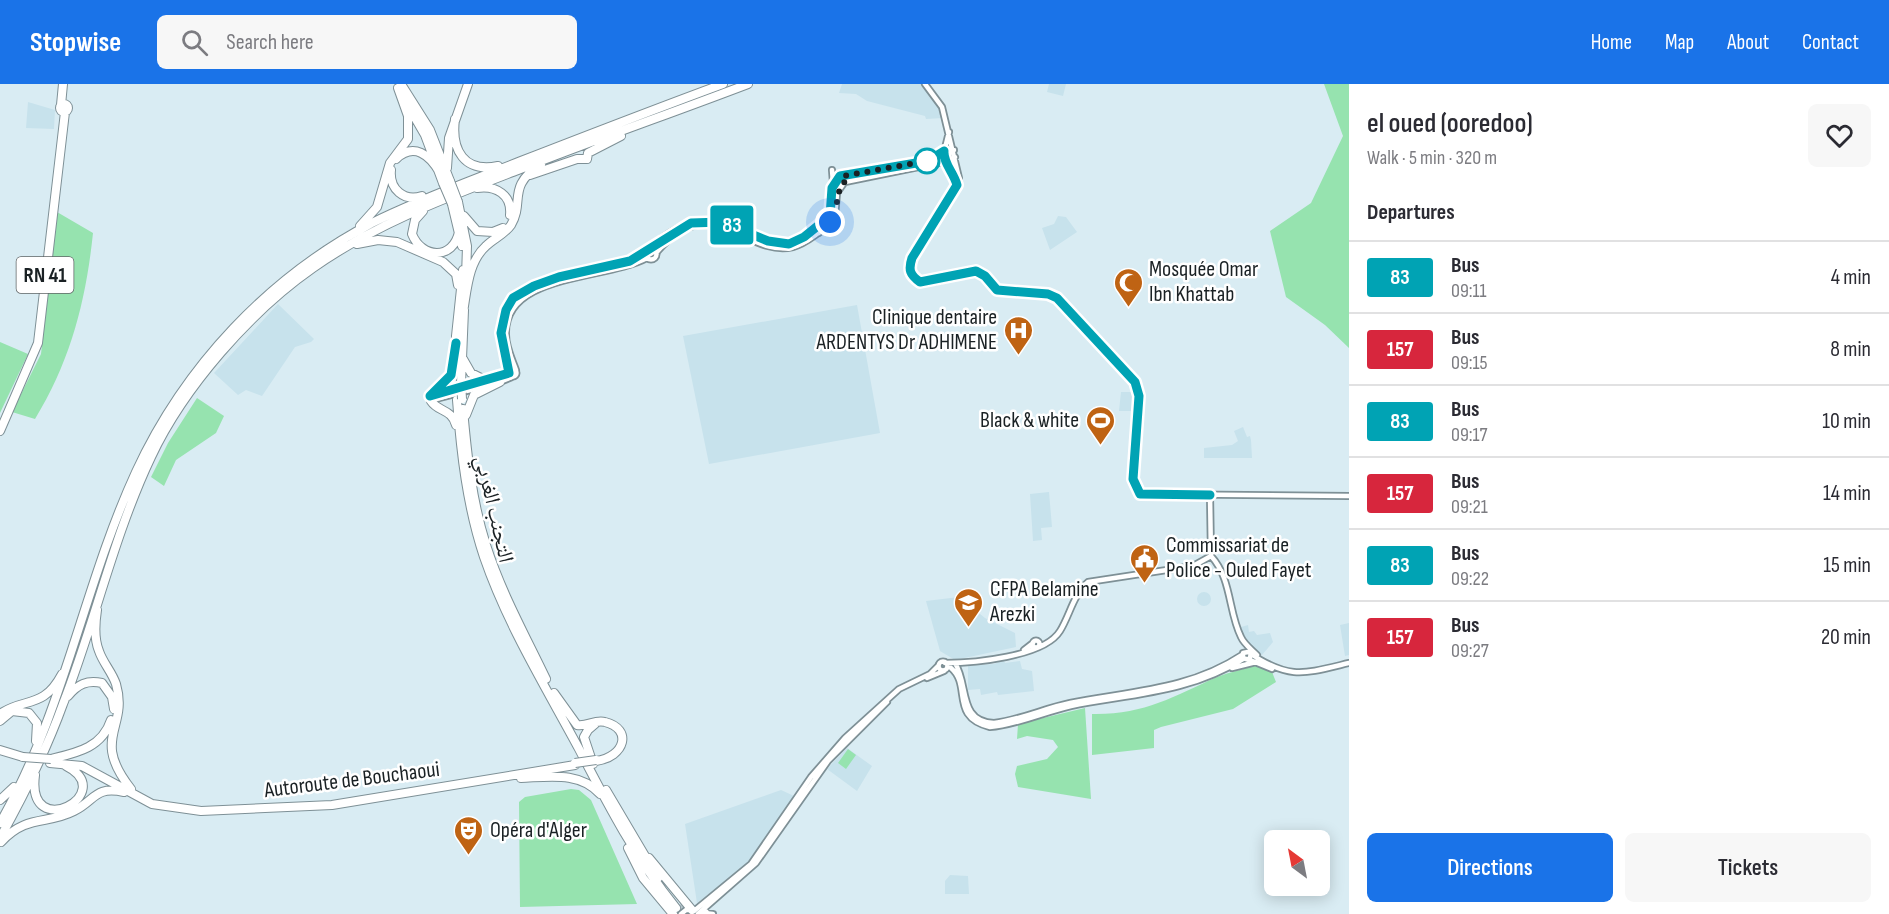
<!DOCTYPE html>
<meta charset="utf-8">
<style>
:root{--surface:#fff;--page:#f7f7f7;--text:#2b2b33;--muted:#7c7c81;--line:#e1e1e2;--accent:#1a73e8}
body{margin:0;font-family:"Sofia Sans Condensed","Noto Naskh Arabic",sans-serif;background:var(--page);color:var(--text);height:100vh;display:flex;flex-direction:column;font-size:22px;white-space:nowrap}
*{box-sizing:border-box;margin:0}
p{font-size:20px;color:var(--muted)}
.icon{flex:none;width:33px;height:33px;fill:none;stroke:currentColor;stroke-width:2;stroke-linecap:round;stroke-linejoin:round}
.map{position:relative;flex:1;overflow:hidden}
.details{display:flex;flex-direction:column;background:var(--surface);width:540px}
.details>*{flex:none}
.badge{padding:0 12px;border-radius:4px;font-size:21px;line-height:39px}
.needle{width:39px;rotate:328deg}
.controls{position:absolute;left:1264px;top:746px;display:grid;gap:12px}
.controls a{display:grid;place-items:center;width:66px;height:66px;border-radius:9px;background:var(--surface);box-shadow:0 3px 15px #0003;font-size:30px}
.you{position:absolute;width:30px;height:30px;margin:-15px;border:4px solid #fff;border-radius:50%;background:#1a73e8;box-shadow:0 0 0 9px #1a73e833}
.map>.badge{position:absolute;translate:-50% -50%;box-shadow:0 0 0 3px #fff}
h2{padding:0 18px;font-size:22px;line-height:54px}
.round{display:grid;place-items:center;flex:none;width:63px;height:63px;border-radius:9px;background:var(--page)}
.overview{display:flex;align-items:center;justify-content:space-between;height:102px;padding:0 18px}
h1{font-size:28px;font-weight:600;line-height:45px}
.primary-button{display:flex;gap:12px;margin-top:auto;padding:12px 18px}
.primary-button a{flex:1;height:69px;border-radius:9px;background:var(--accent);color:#fff;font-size:24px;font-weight:600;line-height:69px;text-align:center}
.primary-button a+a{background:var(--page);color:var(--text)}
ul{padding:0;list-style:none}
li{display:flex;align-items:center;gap:18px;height:72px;padding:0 18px;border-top:2px solid var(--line)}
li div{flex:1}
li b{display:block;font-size:22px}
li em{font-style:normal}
li .badge{min-width:66px;font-weight:700;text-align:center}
header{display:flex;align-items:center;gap:36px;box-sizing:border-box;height:84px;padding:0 30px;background:var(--accent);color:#fff}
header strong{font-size:28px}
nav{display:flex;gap:33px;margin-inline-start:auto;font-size:21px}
.search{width:420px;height:54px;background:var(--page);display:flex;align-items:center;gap:15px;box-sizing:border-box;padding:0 21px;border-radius:9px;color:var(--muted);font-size:22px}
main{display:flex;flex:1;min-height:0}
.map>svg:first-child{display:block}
.built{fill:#c7e2ec}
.green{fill:#96e3af}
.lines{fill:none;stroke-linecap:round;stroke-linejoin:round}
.highway-tunnel{stroke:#b3c3ca;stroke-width:8;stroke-dasharray:8 4;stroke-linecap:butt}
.secondary-casing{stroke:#7e9096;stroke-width:8}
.highway-casing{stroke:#7e9096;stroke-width:10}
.secondary{stroke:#fff;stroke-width:4.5}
.highway{stroke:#fff;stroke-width:8}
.highway-bridge-casing{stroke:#7e9096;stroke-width:10;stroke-linecap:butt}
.highway-bridge{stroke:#fff;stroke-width:8}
.line-casing{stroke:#fff;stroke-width:14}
.line{stroke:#00a3b4;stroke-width:9}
.walk{stroke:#1a2124;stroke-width:6;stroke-dasharray:0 10.8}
.stop-dot{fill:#fff;stroke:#00a3b4;stroke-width:3}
.labels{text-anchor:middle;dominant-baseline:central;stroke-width:5;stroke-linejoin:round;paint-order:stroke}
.shield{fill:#fff;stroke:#5f6466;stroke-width:1.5}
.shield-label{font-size:21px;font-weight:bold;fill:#1a2124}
.poi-label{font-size:22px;fill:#1a2124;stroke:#fff;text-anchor:start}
.street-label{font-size:22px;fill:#1a2124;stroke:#fff}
</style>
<header>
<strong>Stopwise</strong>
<div class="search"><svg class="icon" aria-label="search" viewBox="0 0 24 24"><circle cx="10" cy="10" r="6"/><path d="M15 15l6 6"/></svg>Search here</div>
<nav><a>Home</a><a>Map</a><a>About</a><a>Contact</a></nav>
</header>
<main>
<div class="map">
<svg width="1349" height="830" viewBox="0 0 1349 830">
<rect width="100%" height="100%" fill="#d9ecf3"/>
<!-- built -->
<path class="built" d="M842,0H922L937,16L943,34L926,35L925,32L867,17L856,10L839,9Z
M1049,0H1066L1063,12L1047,8Z
M28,18L55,26L54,45L26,44Z
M1058,132L1066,133L1077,148L1050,166L1042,144L1054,140Z
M278,220L314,255L311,258L295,263L262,312L246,306L238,311L214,289Z
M857,221L880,349L709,380L683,252Z
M1121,308H1136L1135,327H1119Z
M1243,343L1247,353L1250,352L1251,356L1252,374H1204V364L1232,361L1238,357L1234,347Z
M1049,408L1052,443L1041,444L1042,456L1033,457L1030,410Z
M1197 515a7 7 0 1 1 14 0a7 7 0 1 1-14 0Z
M959,513L985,534L1015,549L1016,563L955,576L940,567L926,517Z
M1349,539V571L1345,572L1340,541Z
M1248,541L1249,548L1254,547L1257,551L1270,549L1273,558L1262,571L1248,558L1242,547L1241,543Z
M1004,576L1005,579L1020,577L1022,585L1032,587L1034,607L998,611L997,608L981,611L980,605L968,606V582L994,580Z
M847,664L872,682L857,707L827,685Z
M781,706L794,712L762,762L749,778L697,819L685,740Z
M950,791L968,792L969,810H945V797Z"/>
<!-- green -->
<path class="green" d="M1324,0H1349V264L1325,241L1286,213L1270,147L1311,119L1343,52Z
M57,128L93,149C86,216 71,276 35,335L12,328L41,270Z
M0,258L28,270L0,329Z
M197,314L224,332L216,349L176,376L164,402L151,393L168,359Z
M1257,581L1272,588L1276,598L1233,625L1161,643L1154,646V664L1092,671V630C1144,631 1172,613 1217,593C1230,588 1244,585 1257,581Z
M1085,624L1091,715L1018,703L1015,690L1017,682L1047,675L1058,663L1053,656L1027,652L1017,655L1018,640Z
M848,665L856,671L846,685L838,679Z
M571,705L579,706L591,716L637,820L520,823L519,718L525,713Z"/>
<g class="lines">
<!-- highway-tunnel -->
<path class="highway-tunnel" d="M680,821L689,830"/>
<defs>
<path id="secondary" d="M925,0L942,23L959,94L951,111L912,174L909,183C916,214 956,188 976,187L985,192L997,206L1048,210L1057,214L1135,298L1139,312L1133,395L1140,410L1349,412
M949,48L943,72L956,99
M832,86L833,99
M843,92L925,78L946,66H954
M845,98L948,77L955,73
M814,143L830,132L832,104L838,95
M819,149L835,133L837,109L844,99
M649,164C662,153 681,140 698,137C739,132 780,183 813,143
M645.5 170a5.5 5.5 0 1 1 11 0a5.5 5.5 0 1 1-11 0Z
M656,169C712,103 745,174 793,163C802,161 810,155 817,150
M509.5 289a3.5 3.5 0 1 1 7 0a3.5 3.5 0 1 1-7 0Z
M516,286C512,275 506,263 506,251C503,189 606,196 647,174
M509,289C506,276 501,260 501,247C503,182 603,195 645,168
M500,298L512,293
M438,310L509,289
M439,314L486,302
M1210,411L1211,472
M1211,472C1232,495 1228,527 1241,553C1244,560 1251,565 1257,571
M1032.5 560a3.5 3.5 0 1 1 7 0a3.5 3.5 0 1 1-7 0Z
M1024,566L1033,559
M1251,570L1249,576L1243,574V569L1248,568C1289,596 1303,590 1349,579
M1250,576L1272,585
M938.5 582a4.5 4.5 0 1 1 9 0a4.5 4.5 0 1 1-9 0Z
M945,579C973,579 1044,573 1060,547C1070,531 1073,511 1088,498L1193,482L1211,472
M955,579C969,601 958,638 994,639C1020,636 1045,624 1070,619C1130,607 1189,606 1242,571
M951,584C972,602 949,633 990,643C1017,641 1044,628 1071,622C1131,610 1189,609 1243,575
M1232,584L1256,578
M927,594L944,587
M694,827L751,780L811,693L845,654L899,605L930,590L938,582
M704,829L713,830
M681,830L686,826H692
M698,830L756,779L828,677L887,618"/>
<path id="highway" d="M401,0L430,46L450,97
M407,20L425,51L443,99
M60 24a4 4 0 1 1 8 0a4 4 0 1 1-8 0Z
M61,21L63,0
M455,35C451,66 464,89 498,82
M396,75C414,58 430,71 440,89
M447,84L449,54L468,0
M391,86C389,105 404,118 422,112
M530,91L577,75H587L588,69L621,52
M477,104C496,101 512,111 510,131
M458,118L467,162L466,193
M452,120L462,162
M423,127L415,136L412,150C422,175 453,176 459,148
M464,132L477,147L493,148L503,144
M360,142L377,123L390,79L408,55V32L398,4
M357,160L378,156L397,158L443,178L456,190L458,201
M463,228C467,206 468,178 486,162C493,155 505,150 511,141C525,117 506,103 541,80
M456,252L463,186
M463,275L471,289L487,297
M461,299L464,226
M430,312L451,291L456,259
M457,316C461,369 467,422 484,473C507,540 545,602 579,665C608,721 636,775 676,824
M431,317C438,328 452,325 456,341
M463,325C467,371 472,417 486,461C501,508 525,551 546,595
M466,331L474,311L500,298
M0,347L38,259L65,28
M97,526C95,539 94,555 99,567C103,579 112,588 116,600C129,645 90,653 131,705
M554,609L577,641C587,643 595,635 605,638C633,645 625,673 596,677
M68,612C78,600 87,596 102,599L112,613L114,625
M0,630C24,613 43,626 62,590
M0,637L12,627L29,629L37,639L36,657
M0,666L23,673
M51,675C76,669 102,664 111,636
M50,679L82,682L152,720L201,727L332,721L575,681
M593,680L584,653L588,646L595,640
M35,691C26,760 120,709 66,682
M521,694C548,693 580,687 600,710
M606,706L658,794
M0,716L14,703
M0,739C65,626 83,503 136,388C185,282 269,193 372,139C420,115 471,97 521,77C588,51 655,25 723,0
M0,754C24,711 46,667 63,620C95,539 113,453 151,373C184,303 250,228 313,184C375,140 448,113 518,86C594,56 672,29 748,0
M1,758C27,730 47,741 74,727C96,716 94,702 124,708
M628,764L643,794L673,830
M649,774L692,826
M705,829V830"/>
</defs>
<!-- secondary casing -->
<use href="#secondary" class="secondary-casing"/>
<!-- highway casing -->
<use href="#highway" class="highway-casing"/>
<!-- secondary -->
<use href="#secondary" class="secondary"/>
<!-- highway -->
<use href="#highway" class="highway"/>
<defs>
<path id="highway-bridge" d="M450,97L458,118
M443,99L452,120
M461,299L462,315
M23,673L51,675
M575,679L596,676"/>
</defs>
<!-- highway-bridge casing -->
<use href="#highway-bridge" class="highway-bridge-casing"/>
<!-- highway-bridge -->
<use href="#highway-bridge" class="highway-bridge"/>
</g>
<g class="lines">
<defs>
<path id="line" d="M456,259L451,291L430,312L509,289L501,249L506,226L513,214L534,202L559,193L630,177L691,139L722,138L768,157L789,160L804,153L830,132L832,104L840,92L928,77L944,67C943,79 954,89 957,101L912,174C908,186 910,191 920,198L976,187L985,192L997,206L1048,210L1057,214L1135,298L1139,312L1133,395L1140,410L1210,411"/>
</defs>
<!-- line casing -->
<use href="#line" class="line-casing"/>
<!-- line -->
<use href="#line" class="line"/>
<!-- walk -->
<path class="walk" d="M830,138C842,125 831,114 846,96L843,92L927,77"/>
</g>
<!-- icons -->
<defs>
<symbol id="mosque-pin" viewBox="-11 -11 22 30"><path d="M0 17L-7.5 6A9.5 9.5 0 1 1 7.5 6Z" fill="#bf6313" stroke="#fff"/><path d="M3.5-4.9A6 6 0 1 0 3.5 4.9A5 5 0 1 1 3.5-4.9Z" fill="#fff"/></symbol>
<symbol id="hospital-pin" viewBox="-11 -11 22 30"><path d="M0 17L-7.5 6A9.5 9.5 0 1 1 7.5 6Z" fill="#bf6313" stroke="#fff"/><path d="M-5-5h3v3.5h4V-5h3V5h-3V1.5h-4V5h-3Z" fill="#fff"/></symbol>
<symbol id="stadium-pin" viewBox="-11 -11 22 30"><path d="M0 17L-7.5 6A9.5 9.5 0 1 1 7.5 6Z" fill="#bf6313" stroke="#fff"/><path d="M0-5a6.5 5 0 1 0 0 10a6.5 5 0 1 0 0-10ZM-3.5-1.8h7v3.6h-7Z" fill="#fff"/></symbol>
<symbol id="civic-pin" viewBox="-11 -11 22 30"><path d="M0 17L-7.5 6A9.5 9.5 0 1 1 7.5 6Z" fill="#bf6313" stroke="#fff"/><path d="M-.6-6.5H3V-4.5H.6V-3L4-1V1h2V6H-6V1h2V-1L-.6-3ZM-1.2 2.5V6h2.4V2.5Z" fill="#fff"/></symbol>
<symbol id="university-pin" viewBox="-11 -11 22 30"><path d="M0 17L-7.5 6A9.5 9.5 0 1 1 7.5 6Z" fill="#bf6313" stroke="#fff"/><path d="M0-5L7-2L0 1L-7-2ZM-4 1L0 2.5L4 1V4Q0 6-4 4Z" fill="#fff"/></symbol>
<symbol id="theatre-pin" viewBox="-11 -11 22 30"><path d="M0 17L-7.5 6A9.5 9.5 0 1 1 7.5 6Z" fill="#bf6313" stroke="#fff"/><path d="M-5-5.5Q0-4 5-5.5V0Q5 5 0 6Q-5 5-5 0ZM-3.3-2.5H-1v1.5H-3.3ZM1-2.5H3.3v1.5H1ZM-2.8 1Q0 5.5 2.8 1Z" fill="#fff"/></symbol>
</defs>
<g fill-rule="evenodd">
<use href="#mosque-pin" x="1112" y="182" width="33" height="45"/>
<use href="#hospital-pin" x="1002" y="230" width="33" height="45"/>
<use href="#stadium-pin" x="1084" y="320" width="33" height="45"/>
<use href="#civic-pin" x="1128" y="458" width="33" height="45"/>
<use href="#university-pin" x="952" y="502" width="33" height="45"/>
<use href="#theatre-pin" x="452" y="730" width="33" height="45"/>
</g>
<!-- markers -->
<circle class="stop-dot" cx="927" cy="77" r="12"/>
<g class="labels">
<!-- shield labels -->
<rect class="shield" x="16.5" y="173" width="57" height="36" rx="4.5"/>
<g class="shield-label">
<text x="45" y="191">RN 41</text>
</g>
<!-- poi labels -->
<g class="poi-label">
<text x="1149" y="185">Mosquée Omar<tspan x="1149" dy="25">Ibn Khattab</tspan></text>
<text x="997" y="233" text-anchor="end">Clinique dentaire<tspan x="997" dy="25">ARDENTYS Dr ADHIMENE</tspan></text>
<text x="1079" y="336" text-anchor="end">Black &amp; white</text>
<text x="1166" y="461">Commissariat de<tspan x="1166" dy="25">Police - Ouled Fayet</tspan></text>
<text x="990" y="505">CFPA Belamine<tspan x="990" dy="25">Arezki</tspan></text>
<text x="490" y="746">Opéra d'Alger</text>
</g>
<!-- street labels -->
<g class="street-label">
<text transform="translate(494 425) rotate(77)">التجنب الغربي</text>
<text transform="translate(352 696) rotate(-7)">Autoroute de Bouchaoui</text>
</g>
</g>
</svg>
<div class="controls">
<a><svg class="needle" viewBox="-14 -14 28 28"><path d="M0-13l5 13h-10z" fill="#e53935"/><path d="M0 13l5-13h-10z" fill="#7c7c81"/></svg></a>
</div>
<div class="you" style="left:830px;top:138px"></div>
<b class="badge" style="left:732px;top:141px;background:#00a3b4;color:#fff">83</b>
</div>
<section class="details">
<div class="overview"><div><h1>el oued (ooredoo)</h1><p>Walk · 5 min · 320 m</p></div><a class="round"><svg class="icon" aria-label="heart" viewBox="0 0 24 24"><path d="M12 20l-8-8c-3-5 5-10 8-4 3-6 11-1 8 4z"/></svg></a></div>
<h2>Departures</h2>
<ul>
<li><span class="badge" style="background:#00a3b4;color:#fff">83</span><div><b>Bus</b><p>09:11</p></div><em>4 min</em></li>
<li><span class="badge" style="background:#d7263d;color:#fff">157</span><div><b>Bus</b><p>09:15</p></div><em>8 min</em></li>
<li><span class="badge" style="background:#00a3b4;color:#fff">83</span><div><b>Bus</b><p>09:17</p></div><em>10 min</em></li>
<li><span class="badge" style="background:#d7263d;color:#fff">157</span><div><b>Bus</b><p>09:21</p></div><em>14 min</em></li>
<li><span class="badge" style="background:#00a3b4;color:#fff">83</span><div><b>Bus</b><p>09:22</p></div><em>15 min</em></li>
<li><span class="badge" style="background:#d7263d;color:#fff">157</span><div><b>Bus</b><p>09:27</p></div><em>20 min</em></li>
</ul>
<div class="primary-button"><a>Directions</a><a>Tickets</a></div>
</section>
</main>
